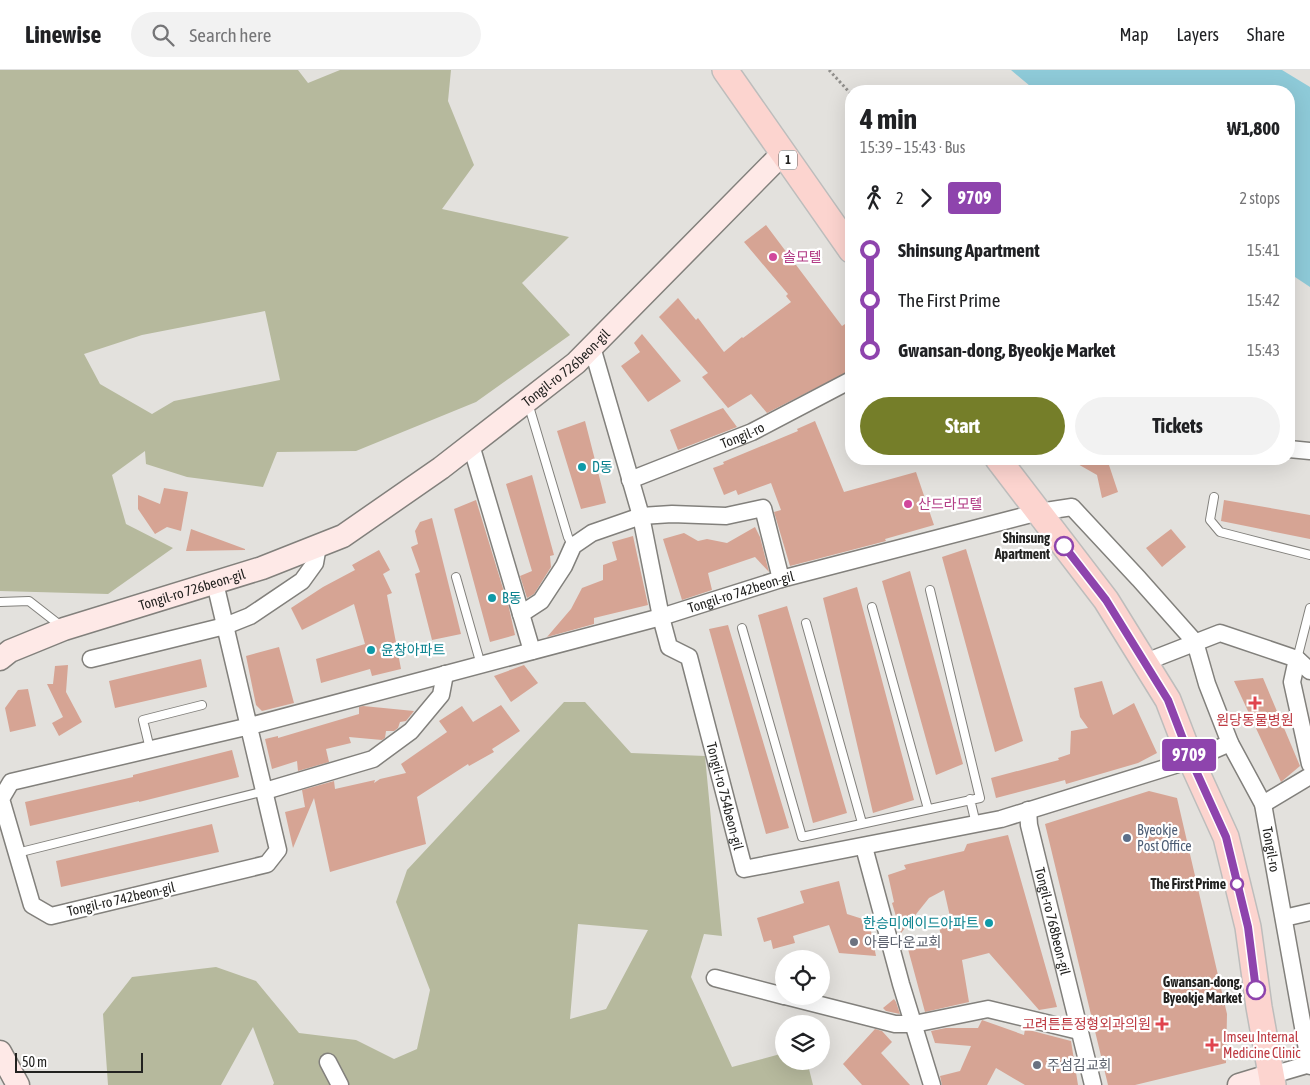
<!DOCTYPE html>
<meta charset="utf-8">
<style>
:root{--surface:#fff;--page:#f2f2f2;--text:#202124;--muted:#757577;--line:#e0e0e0;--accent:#757e29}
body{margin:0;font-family:"Asap Condensed","Noto Sans KR",sans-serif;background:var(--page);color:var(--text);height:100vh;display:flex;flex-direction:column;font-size:19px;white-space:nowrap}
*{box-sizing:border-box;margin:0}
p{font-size:16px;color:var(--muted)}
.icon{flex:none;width:28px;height:28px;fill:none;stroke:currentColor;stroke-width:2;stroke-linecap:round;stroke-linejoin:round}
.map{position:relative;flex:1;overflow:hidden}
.panel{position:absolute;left:845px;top:15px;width:450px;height:380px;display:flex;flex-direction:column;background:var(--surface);border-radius:20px;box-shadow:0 5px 20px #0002}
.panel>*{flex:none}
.badge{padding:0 10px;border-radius:4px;font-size:18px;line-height:32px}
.fabs{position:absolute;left:775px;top:880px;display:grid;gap:10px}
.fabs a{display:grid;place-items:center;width:55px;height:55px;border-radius:50%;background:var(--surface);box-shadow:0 5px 20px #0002;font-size:25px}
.scale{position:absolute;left:15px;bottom:12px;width:128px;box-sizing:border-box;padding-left:5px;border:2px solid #222220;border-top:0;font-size:14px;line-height:18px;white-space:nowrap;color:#222220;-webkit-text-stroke:4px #fff;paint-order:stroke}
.map>.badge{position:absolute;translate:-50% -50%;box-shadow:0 0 0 2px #fff}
.legs{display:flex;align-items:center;gap:8px;height:55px;padding:0 15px;font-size:16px}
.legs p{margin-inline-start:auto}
.summary{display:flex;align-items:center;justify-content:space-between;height:85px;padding:0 15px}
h1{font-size:28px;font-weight:700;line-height:38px}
.primary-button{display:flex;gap:10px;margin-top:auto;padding:10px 15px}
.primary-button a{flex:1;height:58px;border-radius:30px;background:var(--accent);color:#fff;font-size:20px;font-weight:700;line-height:58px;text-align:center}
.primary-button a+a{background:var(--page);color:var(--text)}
ul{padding:0 15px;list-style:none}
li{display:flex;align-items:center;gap:18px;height:50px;font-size:19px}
li i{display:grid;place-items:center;width:8px;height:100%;margin:0 6px;background:currentColor}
li i::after{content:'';width:12px;height:12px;margin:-6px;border:4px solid;border-radius:50%;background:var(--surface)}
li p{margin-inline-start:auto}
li:first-child i{background:linear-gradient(#0000 50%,currentColor 0)}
li:last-child i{background:linear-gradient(currentColor 50%,#0000 0)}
header{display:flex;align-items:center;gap:30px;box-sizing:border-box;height:70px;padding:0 25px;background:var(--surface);border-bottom:1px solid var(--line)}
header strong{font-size:24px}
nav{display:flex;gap:28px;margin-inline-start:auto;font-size:18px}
.search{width:350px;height:45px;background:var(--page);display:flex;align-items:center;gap:12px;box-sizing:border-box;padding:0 18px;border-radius:28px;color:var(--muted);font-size:19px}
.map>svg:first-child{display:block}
.green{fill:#b6b99d;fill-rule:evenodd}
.water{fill:#8ecad8}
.building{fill:#d6a494}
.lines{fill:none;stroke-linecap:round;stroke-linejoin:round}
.lane-casing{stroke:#82807c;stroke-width:10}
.street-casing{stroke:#82807c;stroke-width:19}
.secondary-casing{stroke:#82807c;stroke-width:25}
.primary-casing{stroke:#bdbdbc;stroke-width:28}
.path{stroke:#918f8c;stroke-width:3;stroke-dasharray:2.5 2.5;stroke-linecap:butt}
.lane{stroke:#fff;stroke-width:8}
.street{stroke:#fff;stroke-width:16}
.secondary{stroke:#fee9e7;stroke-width:22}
.primary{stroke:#fcd4cf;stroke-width:25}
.line-1-casing{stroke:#fff;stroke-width:11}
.line-1{stroke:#8e44ad;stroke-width:8}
.hotel-dot{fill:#d1479c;stroke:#fff;stroke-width:2}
.culture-dot{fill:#0f9aa8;stroke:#fff;stroke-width:2}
.stop-1-dot{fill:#fff;stroke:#8e44ad;stroke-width:2.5}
.health-dot{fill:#e0444e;stroke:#fff;stroke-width:2}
.service-dot{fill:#5c6f8a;stroke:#fff;stroke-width:2}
.worship-dot{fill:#6b7280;stroke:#fff;stroke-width:2}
.labels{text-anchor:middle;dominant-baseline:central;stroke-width:4.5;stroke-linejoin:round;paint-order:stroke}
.shield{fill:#fff;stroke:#646463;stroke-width:1}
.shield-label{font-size:12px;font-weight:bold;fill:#222220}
.hotel-label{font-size:14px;fill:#b23c85;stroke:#fff;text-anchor:start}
.street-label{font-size:14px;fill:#222220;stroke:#fff}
.culture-label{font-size:14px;fill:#0d838f;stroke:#fff;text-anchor:start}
.stop-label{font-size:14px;font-weight:bold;fill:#222220;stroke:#fff;text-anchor:end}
.health-label{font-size:14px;fill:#be3a42;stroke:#fff}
.service-label{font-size:14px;fill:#4e5e75;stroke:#fff;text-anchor:start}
.worship-label{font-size:14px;fill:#5b616d;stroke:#fff;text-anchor:start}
</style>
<header>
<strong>Linewise</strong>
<div class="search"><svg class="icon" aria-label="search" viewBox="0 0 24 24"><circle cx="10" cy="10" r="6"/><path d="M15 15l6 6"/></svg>Search here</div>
<nav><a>Map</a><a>Layers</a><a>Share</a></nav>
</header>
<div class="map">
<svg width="1310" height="1015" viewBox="0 0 1310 1015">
<rect width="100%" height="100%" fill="#e3e1dd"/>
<!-- green -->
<path class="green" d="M0,0H298L308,13L340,0H451L448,31L474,95L442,139L569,167L522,213L570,265L476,332L356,381L277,382L263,417L187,407L146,394L145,381L112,405L126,454L173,478L108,524L0,521ZM265,241L280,310L174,331L152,344L100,314L84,284L142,265Z
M564,632H585L631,683L705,686L722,866L704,864L691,907L732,997L784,983V991H807L813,1015H273L274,1013L253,957L221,1015H108L103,944L132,907L216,897L256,911L299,963L356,970L394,989L417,979L430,920L396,832L407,800ZM578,854L648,860L606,939L570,949Z"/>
<!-- water -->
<path class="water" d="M1011,0H1282L1310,17V217L1289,203V21H1036Z"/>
<!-- building -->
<path class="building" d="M766,155L842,256L845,254L851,263V300L767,343L751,324L728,338L702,307L708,303L659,247L678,228L696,250L698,248L724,282L742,267L743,268L791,232L786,226L788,224L744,172Z
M642,264L681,311L648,332L621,296L640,282L634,273Z
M723,338L737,357L678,380L670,360Z
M585,351L606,433L581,439L557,361Z
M815,351L844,422L916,402L934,455L885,469L886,471L790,496L774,442L781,440L771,413L738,425L736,420L724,425L713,398L724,394L723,392L798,361L797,359Z
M1069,389H1096L1109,395L1118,422L1102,428L1097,405Z
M532,405L554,485L550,486L551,497L534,524L527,528L520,506L532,501L506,414Z
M164,418L188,422L181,461L167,457L155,464L138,439V425L160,434Z
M476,430L509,538L515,565L490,572L454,439Z
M1224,430L1310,445V469L1221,451Z
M432,448L461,564L432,570L415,504L420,502L411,477L418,474L415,461L420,452Z
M755,457L760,467L769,502L755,487L708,503L712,520L682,530L663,469L684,463L698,471L707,469L727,473Z
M191,459L245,479V480L186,481Z
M1171,459L1186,477L1162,497L1146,478Z
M633,466L648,535L594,548V554L547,567L571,539L582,518L603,510V495L617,490L612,472Z
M966,479L1023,671L995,682L942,487Z
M379,480L390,500L383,504L392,523L387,525L401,599L372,606L370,599L321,613L316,589L365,574L354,534L302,560L291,538L323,517L355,500L352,495Z
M910,501L963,694L936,705L882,511Z
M857,517L914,730L873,743L823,528Z
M787,536L847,743L813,753L758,545Z
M728,555L789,758L766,764L709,559Z
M279,577L294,633L262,641L256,635L246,586Z
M201,589L207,617L115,638L109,611Z
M68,595L66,622L82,652L59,666L52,653L63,647L47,614H53L55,596Z
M524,595L538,613L511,632L494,606Z
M1263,608L1300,696L1281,712L1234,611Z
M1102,611L1113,645L1134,633L1157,683L1138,693L1066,714L1065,710L996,728L991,708L1059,690L1058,688L1070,684L1071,661L1088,658L1080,647L1074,618Z
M28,619L36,656L10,662L5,638L18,620Z
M501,635L520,661L492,679L494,682L469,696L468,694L417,727L426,774L330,802L314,728L293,778L285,742L305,737L302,720L334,711L335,719L375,710L374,713L380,709L406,703L401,694L447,662L439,651L462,636L473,652Z
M363,636L414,641L406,651L400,652L398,658L394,661H386L385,668L382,670L349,667L351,673L326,679L329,692L298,701L297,691L272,699L265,669L278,666V668L359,644V637Z
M232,680L239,707L139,732V731L30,756L25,732L133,707V705Z
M1149,721L1177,728L1227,944L1226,993L1135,1015H1108L1045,754Z
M212,754L219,782L61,817L56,791Z
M1008,765L1057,937L1039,940L989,883L962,890L969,932L925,942L908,879L942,868L938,855L951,851L944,820L929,828L901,863L892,833L894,832L888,805L906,799L904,795L964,781L967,774Z
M839,811L847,844L869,851L876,886L839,883L829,855L793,866L795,873L773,879L771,870L764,872L757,848L804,833L800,821Z
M894,929L896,932L900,944L886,941L883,938Z
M982,950L1024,965L1025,959L1071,971L1078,1015H1025L996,998L987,1015H942L940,1006L960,1001L971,976L935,973L931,961L946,958H978Z
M875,959L882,961L892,972L881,983L910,1015H862L843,994Z"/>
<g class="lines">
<defs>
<path id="lane" d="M528,333L568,467L573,476
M1214,427L1210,450L1220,462L1310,485
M456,507L481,595
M0,532L29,531L61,556
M872,537L928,739
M806,553L862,753
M742,558L802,767L980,728L930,520
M1297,589L1310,538
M150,679L143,650L202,635
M970,729L976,754
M17,783L265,721"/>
<g id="street">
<path id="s1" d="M592,277L641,446L661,547L669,577L689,587L744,799L1001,749L1191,690L1230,673"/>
<path d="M471,375L532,581"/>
<path d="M1289,379L1310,381"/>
<path id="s2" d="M630,410L752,362L851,310"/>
<path id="s3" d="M215,513L278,780L267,794L51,846L32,835L1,729L11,712L250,656L661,547L781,509L1039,442L1072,437L1139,509L1195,572L1207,614L1230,673L1263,734L1310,996"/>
<path d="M521,544L541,531L564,496L573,476L592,463L641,446L672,444L726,446L763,438L781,509"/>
<path d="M91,589L225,556L250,546L302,511L315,493L318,476"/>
<path d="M1297,589L1292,612L1310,694"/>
<path d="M1143,593L1220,563L1297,589L1310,601"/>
<path d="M265,721L373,689L411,661L441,625L445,604"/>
<path d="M1263,734L1310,706"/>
<path id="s4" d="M1028,740L1029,755L1093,1015"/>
<path d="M864,777L901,914L932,1015"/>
<path d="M1284,848L1310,842"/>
<path d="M715,908L784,926"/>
<path d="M785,926L895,954H914L988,939L1079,961"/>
<path d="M328,992L340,1015"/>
<path d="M1272,1005L1310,994"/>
</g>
<g id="secondary">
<path id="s5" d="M0,589L10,581L64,559L262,498L343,466L441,398L576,293L783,83"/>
<path d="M0,982L18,1015"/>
<path d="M1239,1015L1272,1005"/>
</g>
<path id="primary" d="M725,0L851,180
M998,389L1106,530L1168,630L1191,690L1226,767L1248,857L1259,937L1273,1015"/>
</defs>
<!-- lane casing -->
<use href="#lane" class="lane-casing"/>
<!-- street casing -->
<use href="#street" class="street-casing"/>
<!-- secondary casing -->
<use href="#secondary" class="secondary-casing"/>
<!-- primary casing -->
<use href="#primary" class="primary-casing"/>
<!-- path -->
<path class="path" d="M829,0L851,24"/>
<!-- lane -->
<use href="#lane" class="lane"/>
<!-- street -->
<use href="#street" class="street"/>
<!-- secondary -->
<use href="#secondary" class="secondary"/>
<!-- primary -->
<use href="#primary" class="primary"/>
</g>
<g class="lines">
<defs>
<path id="line-1" d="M1064,476L1106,530L1168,630L1191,690L1226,767L1248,857L1256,920"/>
</defs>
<!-- line-1 casing -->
<use href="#line-1" class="line-1-casing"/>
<!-- line-1 -->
<use href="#line-1" class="line-1"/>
</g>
<!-- markers -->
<g class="hotel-dot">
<circle cx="773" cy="187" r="5"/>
<circle cx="908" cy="434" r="5"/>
</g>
<g class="culture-dot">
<circle cx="582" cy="397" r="5"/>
<circle cx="492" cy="528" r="5"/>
<circle cx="371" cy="580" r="5"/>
<circle cx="989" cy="853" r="5"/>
</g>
<g class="stop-1-dot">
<circle cx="1064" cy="476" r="9"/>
<circle cx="1237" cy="814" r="6"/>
<circle cx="1256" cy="920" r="9"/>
</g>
<g class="health-dot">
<path d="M1252.5 625.5h5v5h5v5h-5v5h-5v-5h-5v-5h5z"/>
<path d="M1159.5 946.5h5v5h5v5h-5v5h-5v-5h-5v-5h5z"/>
<path d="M1209.5 967.5h5v5h5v5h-5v5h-5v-5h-5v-5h5z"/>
</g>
<circle class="service-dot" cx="1127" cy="768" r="5"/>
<g class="worship-dot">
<circle cx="854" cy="872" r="5"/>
<circle cx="1037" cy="995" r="5"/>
</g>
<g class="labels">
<!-- shield labels -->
<rect class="shield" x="779" y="80.5" width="18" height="19" rx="4"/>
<g class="shield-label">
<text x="788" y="90">1</text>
</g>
<!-- hotel labels -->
<g class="hotel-label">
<text x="783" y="187">솔모텔</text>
<text x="918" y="434">산드라모텔</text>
</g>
<!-- street labels -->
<g class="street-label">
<text stroke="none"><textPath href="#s5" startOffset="645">Tongil-ro 726beon-gil</textPath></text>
<text stroke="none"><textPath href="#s2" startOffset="121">Tongil-ro</textPath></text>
<text stroke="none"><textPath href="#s5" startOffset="205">Tongil-ro 726beon-gil</textPath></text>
<text stroke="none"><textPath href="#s3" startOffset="1421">Tongil-ro 742beon-gil</textPath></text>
<text stroke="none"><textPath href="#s1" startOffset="476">Tongil-ro 754beon-gil</textPath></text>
<text stroke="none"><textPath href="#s3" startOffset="2168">Tongil-ro</textPath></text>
<text transform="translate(121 829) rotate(-13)">Tongil-ro 742beon-gil</text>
<text stroke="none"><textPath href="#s4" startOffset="114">Tongil-ro 768beon-gil</textPath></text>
</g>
<!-- culture labels -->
<g class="culture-label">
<text x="592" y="397">D동</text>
<text x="502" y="528">B동</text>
<text x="381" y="580">윤창아파트</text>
<text x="979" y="853" text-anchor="end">한승미에이드아파트</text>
</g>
<!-- stop labels -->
<g class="stop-label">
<text x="1050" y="468">Shinsung<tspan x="1050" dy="16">Apartment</tspan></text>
<text x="1226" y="814">The First Prime</text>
<text x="1242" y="912">Gwansan-dong,<tspan x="1242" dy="16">Byeokje Market</tspan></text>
</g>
<!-- health labels -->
<g class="health-label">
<text x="1255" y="650">원당동물병원</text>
<text x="1151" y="954" text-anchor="end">고려튼튼정형외과의원</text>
<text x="1223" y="967" text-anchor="start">Imseu Internal<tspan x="1223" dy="16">Medicine Clinic</tspan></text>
</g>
<!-- service labels -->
<g class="service-label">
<text x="1137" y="760">Byeokje<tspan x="1137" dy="16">Post Office</tspan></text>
</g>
<!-- worship labels -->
<g class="worship-label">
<text x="864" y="872">아름다운교회</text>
<text x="1047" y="995">주섬김교회</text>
</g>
</g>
</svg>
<div class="fabs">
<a><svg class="icon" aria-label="locate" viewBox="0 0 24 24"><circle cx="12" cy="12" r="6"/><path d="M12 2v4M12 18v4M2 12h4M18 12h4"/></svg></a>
<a><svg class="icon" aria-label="layers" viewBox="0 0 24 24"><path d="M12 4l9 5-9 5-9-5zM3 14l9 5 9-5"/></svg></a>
</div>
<div class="scale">50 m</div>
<b class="badge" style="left:1189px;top:685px;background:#8e44ad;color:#fff">9709</b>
<section class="panel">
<div class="summary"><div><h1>4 min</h1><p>15:39 – 15:43 · Bus</p></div><b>₩1,800</b></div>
<div class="legs"><svg class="icon" aria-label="walk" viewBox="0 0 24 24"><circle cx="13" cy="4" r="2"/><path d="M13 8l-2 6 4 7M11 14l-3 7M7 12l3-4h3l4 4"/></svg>2<svg class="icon" aria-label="forward" viewBox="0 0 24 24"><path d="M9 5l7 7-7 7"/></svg><b class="badge" style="background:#8e44ad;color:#fff">9709</b><p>2 stops</p></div>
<ul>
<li><i style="color:#8e44ad"></i><b>Shinsung Apartment</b><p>15:41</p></li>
<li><i style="color:#8e44ad"></i><span>The First Prime</span><p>15:42</p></li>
<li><i style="color:#8e44ad"></i><b>Gwansan-dong, Byeokje Market</b><p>15:43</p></li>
</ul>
<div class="primary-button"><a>Start</a><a>Tickets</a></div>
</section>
</div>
